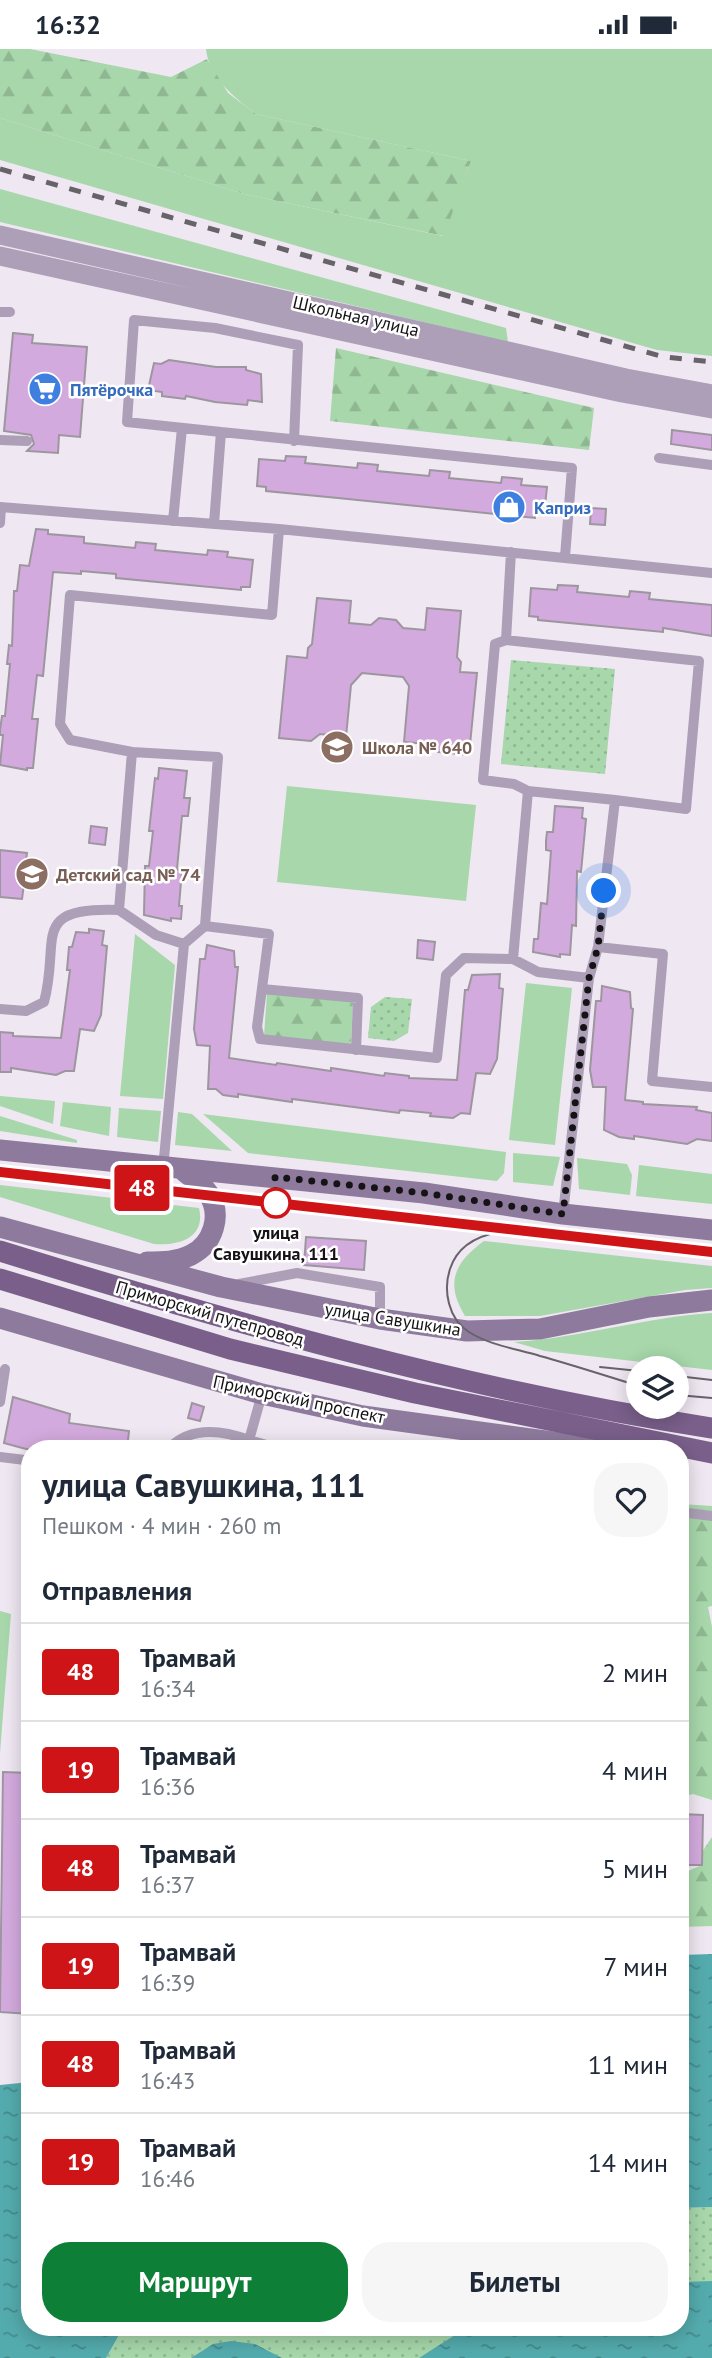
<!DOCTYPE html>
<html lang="ru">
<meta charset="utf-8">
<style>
:root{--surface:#fff;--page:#f6f6f7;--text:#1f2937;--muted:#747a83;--line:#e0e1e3;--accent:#0e7f36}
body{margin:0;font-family:"PT Sans",sans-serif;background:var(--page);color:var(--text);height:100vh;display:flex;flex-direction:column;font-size:26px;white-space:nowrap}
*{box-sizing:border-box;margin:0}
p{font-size:23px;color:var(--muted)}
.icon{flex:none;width:38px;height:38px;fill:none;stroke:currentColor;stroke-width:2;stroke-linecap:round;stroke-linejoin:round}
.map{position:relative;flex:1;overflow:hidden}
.side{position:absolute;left:21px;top:1391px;width:668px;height:896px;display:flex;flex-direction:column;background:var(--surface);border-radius:28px;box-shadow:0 4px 18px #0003}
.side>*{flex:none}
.badge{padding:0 14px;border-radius:5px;font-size:24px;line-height:46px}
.buttons{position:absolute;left:626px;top:1307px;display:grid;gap:14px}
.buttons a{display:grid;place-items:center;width:63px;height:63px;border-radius:50%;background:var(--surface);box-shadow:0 4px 18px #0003;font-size:35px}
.you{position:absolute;width:35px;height:35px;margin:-18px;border:5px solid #fff;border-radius:50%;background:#1a73e8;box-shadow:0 0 0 10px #1a73e833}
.map>.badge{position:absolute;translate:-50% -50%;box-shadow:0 0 0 4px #fff}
h2{padding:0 21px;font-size:26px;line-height:63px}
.round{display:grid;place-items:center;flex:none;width:74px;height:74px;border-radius:28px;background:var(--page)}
.summary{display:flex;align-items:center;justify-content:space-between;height:119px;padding:0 21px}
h1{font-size:33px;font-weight:800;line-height:52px}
.action{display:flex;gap:14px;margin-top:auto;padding:14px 21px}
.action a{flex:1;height:80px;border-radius:28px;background:var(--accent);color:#fff;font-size:28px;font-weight:800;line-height:80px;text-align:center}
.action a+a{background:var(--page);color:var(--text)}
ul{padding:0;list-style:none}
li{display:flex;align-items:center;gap:21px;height:98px;padding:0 21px;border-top:2px solid var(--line)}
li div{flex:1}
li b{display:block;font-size:26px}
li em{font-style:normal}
li .badge{min-width:77px;font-weight:700;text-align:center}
.status{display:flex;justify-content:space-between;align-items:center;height:49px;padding:0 35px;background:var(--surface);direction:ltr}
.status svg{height:19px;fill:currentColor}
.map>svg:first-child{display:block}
.grass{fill:#a7d7ab}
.forest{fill:url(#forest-firs)}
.park{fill:url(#park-dots)}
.water{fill:url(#water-ripples)}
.building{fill:#d3aadd;stroke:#9d969f;stroke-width:2}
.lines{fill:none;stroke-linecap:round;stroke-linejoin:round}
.lane{stroke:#ac9fb7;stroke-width:10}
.street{stroke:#ac9fb7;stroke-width:19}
.secondary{stroke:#8e7a9d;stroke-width:21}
.primary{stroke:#795f8a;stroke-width:21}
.tram{stroke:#676369;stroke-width:2}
.rail{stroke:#676369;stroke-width:5;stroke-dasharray:12 12;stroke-linecap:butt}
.line-casing{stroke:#fff;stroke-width:16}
.line{stroke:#ce1417;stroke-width:10}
.walk{stroke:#151316;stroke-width:7;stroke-dasharray:0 12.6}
.stop-dot{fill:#fff;stroke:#ce1417;stroke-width:3.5}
.labels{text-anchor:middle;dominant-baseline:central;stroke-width:5;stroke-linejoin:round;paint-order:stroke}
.street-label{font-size:18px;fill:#151316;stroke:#fff}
.shop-label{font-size:18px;font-weight:bold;fill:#366cbe;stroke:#fff;text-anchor:start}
.education-label{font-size:18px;font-weight:bold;fill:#785e54;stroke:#fff;text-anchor:start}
.stop-label{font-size:18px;font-weight:bold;fill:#151316;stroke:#fff}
</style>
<div class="status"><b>16:32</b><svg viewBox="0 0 49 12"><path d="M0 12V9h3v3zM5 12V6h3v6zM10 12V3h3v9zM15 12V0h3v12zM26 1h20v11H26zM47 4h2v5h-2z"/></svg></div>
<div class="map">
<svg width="712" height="2309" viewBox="0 0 712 2309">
<defs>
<pattern id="forest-firs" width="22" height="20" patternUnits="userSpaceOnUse" patternTransform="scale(1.75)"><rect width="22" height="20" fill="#a7d7ab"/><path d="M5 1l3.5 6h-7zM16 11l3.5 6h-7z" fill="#8fb892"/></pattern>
<pattern id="park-dots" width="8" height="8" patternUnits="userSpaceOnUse" patternTransform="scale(1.75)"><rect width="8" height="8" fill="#a7d7ab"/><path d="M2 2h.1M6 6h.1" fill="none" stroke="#8fb892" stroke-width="1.8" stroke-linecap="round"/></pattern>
<pattern id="water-ripples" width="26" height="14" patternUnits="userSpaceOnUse" patternTransform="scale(1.75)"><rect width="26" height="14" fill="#54abad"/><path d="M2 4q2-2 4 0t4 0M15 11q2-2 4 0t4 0" fill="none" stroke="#448a8c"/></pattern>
</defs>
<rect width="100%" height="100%" fill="#efe7f1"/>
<!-- grass -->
<path class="grass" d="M206,0H712V307L657,301L0,111V69L244,145L443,187L471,112L256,65C234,48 209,29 206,0Z
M0,140L506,279L508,293L0,173Z
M287,737L476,756L466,852L277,833Z
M135,885L175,916L163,1050L120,1047Z
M526,934L572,939L555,1096L509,1091Z
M0,1047L55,1052L53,1075L0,1057Z
M63,1053L111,1058L109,1087L60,1077Z
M119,1059L161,1062L158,1093L117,1088Z
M178,1063L192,1065L232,1102L175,1096Z
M203,1065L506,1103L504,1124L497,1132L248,1104Z
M0,1067L77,1091V1094L0,1082Z
M513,1104L560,1108L553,1137L513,1133Z
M577,1109L627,1115L632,1126L630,1146L579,1140Z
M639,1116L712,1125V1155L636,1147Z
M0,1136L199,1159C206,1189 179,1197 154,1195L0,1148Z
M484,1192L712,1217V1239L685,1241L540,1267H465C445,1234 454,1214 484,1192Z
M712,1264V1321L545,1302L514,1293C581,1289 645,1268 712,1264Z
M0,1562L11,1565L0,1704Z"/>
<!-- forest -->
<path class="forest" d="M0,0H30L171,28L207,10L228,44L256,65L471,112L444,187L244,145L0,69Z
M336,299L594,359L589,401L330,372Z
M267,944L353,952L351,996L264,987Z
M681,1455L712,1457V1557L708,1558L712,1578V1751L693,1745L681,1748Z
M712,1788V1877L681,1878V1825L702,1816V1803Z"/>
<!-- park -->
<path class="park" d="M511,611L615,620L605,725L501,715Z
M385,948L412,950L408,984L394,992L368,989L371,958Z
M712,2158V2309H106L123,2279L681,2278V2159Z"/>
<!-- water -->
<path class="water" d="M712,1905V2158L681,2159V1906Z
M30,2033V2278L123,2279L106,2309H0V2036Z
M712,2232V2309H419L466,2279L681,2278V2233Z
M231,2292L255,2295L282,2309H191L213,2295Z"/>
<!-- building -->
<path class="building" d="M13,284L33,286L32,294L87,298L80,388L59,386L58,404L27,402L34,395L31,386L4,382Z
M169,311L216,318H246V321L261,325L262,353L248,351L247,356L215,353L186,347L185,350L162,347V343L148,341L154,314L161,315Z
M672,381L712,386V401L671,395Z
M286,407L306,408L305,414L357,419L358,414L378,416L377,422L429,427L430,421L450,423L449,429L501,434L502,428L522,430L521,436L547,438L544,466L535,465V469L338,449L266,442V438L257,437L259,410L285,412Z
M591,459L606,460L605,476L590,475Z
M36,480L48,481V485L84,488V494L135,499L136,493L145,494L156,495L155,501L207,506L208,501L228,503L227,508L253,511L250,538H241V541L116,529V525L81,522V525L53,523L43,627L37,626L32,670H38L33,719H27V721L0,716L3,686H0V681L2,667H5L10,615H7L9,596L12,597L14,542H17L20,516L29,517Z
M558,536L578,537L577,543L629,548L630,542L650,544L649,550L712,556V587L663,579V583L538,571V568L529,567L531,539L557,541Z
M317,549L351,552L349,574L371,576L379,569L396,571L403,579L425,581L427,559L461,562L457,608L461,613L460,623L477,624L469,706L438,703L430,695L404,693L409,637L403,628L362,624L351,636L346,688L320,685L311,692L279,689L287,607L307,609L308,599L312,595Z
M159,719L187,722L184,749H190L188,767H182L177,820L182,821L179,857H182L181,870L171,869V872L144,866L145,817H149L153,782H149L155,729L158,730Z
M555,757L583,759L582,769L586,770L581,823L577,822L576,877L572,876L570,906L560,905V908L533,903L534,890H538L541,854L547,855L551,802L546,801V792L547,783H553Z
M91,777L107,779L105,796L89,794Z
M0,801L27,804L26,812L42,813L39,837L24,835L22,850L0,848Z
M89,880L104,882L102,896L107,897L101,966L94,982L80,980L74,1022H65L56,1026L11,1019V1023H0V983L13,984V987L61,989L70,921H67L69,898H72L76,883L89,884Z
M418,891L435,893L433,911L417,909Z
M207,896L234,902L235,918H238L229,1009L276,1016L277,1014L331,1022V1019L384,1027L385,1024L409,1027V1029L457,1031L465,941H468L472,926L500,925L499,939L503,940L497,1010L490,1025L476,1024L470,1065L461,1064L453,1069L430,1067L431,1064L400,1061L399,1064L292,1050V1053L238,1045V1048L223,1046L216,1040H208L210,997L197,996L194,980L200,910H205Z
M602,937L630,943L631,959L633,960L625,1051L643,1053V1055L697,1058L696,1061L712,1064V1092L697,1090L687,1095L634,1087V1090L619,1088L604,1081L606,1038H593L590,1021L596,952H601Z
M306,1188L366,1192L364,1221L304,1216Z
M13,1348L70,1365L69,1374L129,1382L127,1400H26L4,1394Z
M192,1354L204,1358L200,1372L188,1369Z
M3,1723L30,1724V1965L0,1963Z
M681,1765L703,1766L702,1816H681Z"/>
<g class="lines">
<!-- lane -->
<path class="lane" d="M0,263H10
M221,383L127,373L134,271L215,279L298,296L294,392
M0,391L27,392
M659,409L712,416
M0,458L279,480L712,524
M173,472L182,379
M0,474L1,458
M214,475L221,383L572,419L565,508
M511,503L506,591L699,612L686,760L615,751L598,898
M506,591L495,595L483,731L514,735L528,742
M132,703L218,708L205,877L184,895
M205,877L269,885L257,978L260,990L437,1009L446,926L464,909L513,910
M589,929L538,923L513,910L528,742L615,751
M262,940L358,949L356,1001
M0,960L26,962L44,953C61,890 28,858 119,861
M163,1120L184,895L156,886L119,861L132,703L70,691L60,675L70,546L272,566L279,480
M563,1165L589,929L598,898L663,905L652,1032L712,1038
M239,1235L297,1224L380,1238V1270
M0,1353L5,1320
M168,1400C190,1377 222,1381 249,1391L262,1345
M245,1400L249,1391L281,1400
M0,1408L25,1411
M681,1463L712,1467"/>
<!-- street -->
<path class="street" d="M0,186L626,329L712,345
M0,207L622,344L712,360"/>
<!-- secondary -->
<path class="secondary" d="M0,1101L424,1144L563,1165L712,1181
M0,1178L221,1238L380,1270L467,1282L540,1280L649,1258L712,1251
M147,1213C162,1213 177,1213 191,1206C213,1195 223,1166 208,1144C202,1135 192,1129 184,1122
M0,1269L262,1345L363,1367L604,1400"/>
<!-- primary -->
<path class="primary" d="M0,1202C233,1274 470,1342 712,1379
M0,1230L230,1300L415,1344L712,1404"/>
<!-- tram -->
<path class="tram" d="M0,1123L712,1203
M499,1183C477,1187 457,1198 450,1220C443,1241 448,1270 469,1283C489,1296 517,1300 540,1307C573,1316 606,1327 639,1337
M600,1318L639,1322
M677,1327L712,1331
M677,1346L712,1349"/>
<!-- rail -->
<path class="rail" d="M0,120L664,308L712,313"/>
</g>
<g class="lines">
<defs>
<path id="line" d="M0,1123L712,1203"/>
</defs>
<!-- line casing -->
<use href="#line" class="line-casing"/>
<!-- line -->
<use href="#line" class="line"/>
<!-- walk -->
<path class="walk" d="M276,1154L275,1128L424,1144L563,1165L589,929L598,898L604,842"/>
</g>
<!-- icons -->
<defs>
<symbol id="supermarket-disc" viewBox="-11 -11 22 22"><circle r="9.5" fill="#3f7fe0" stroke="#fff"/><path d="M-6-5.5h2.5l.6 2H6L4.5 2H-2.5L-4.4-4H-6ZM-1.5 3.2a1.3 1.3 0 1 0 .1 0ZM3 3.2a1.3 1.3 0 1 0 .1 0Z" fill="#fff"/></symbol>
<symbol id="shop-disc" viewBox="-11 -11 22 22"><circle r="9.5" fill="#3f7fe0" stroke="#fff"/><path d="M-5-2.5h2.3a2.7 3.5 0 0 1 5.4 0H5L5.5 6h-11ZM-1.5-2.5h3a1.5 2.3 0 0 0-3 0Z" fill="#fff"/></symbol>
<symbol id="school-disc" viewBox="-11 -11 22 22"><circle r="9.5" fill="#8d6e63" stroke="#fff"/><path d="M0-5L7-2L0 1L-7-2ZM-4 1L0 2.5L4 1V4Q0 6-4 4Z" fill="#fff"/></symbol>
</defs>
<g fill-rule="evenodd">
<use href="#supermarket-disc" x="26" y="321" width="38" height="38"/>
<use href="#shop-disc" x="490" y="439" width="38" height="38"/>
<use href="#school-disc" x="318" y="679" width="38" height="38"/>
<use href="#school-disc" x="13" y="806" width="38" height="38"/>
</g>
<!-- markers -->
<circle class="stop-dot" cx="276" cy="1154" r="14"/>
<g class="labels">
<!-- street labels -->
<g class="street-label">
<text transform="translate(356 267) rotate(13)">Школьная улица</text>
<text transform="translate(210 1264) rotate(16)">Приморский путепровод</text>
<text transform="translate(393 1270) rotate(9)">улица Савушкина</text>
<text transform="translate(299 1350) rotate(12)">Приморский проспект</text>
</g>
<!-- shop labels -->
<g class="shop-label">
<text x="70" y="340">Пятёрочка</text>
<text x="534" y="458">Каприз</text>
</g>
<!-- education labels -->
<g class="education-label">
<text x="362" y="698">Школа № 640</text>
<text x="56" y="825">Детский сад № 74</text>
</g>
<!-- stop labels -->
<g class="stop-label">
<text x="276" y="1183">улица<tspan x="276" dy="21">Савушкина, 111</tspan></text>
</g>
</g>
</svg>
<div class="buttons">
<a><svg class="icon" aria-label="layers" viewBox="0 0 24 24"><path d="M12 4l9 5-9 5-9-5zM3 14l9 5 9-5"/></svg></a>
</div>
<div class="you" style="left:604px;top:842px"></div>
<b class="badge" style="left:142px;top:1139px;background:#ce1417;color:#fff">48</b>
<section class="side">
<div class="summary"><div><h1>улица Савушкина, 111</h1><p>Пешком · 4 мин · 260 m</p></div><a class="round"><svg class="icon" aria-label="heart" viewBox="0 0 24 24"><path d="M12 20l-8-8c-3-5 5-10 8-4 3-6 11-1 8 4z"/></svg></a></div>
<h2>Отправления</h2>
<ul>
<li><span class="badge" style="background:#ce1417;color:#fff">48</span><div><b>Трамвай</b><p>16:34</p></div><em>2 мин</em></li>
<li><span class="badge" style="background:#ce1417;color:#fff">19</span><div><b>Трамвай</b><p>16:36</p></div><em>4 мин</em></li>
<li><span class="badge" style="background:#ce1417;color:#fff">48</span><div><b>Трамвай</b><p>16:37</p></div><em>5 мин</em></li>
<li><span class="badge" style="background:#ce1417;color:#fff">19</span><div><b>Трамвай</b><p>16:39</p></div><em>7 мин</em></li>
<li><span class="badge" style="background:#ce1417;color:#fff">48</span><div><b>Трамвай</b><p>16:43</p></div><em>11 мин</em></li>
<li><span class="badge" style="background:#ce1417;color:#fff">19</span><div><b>Трамвай</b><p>16:46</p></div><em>14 мин</em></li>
</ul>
<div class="action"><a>Маршрут</a><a>Билеты</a></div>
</section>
</div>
